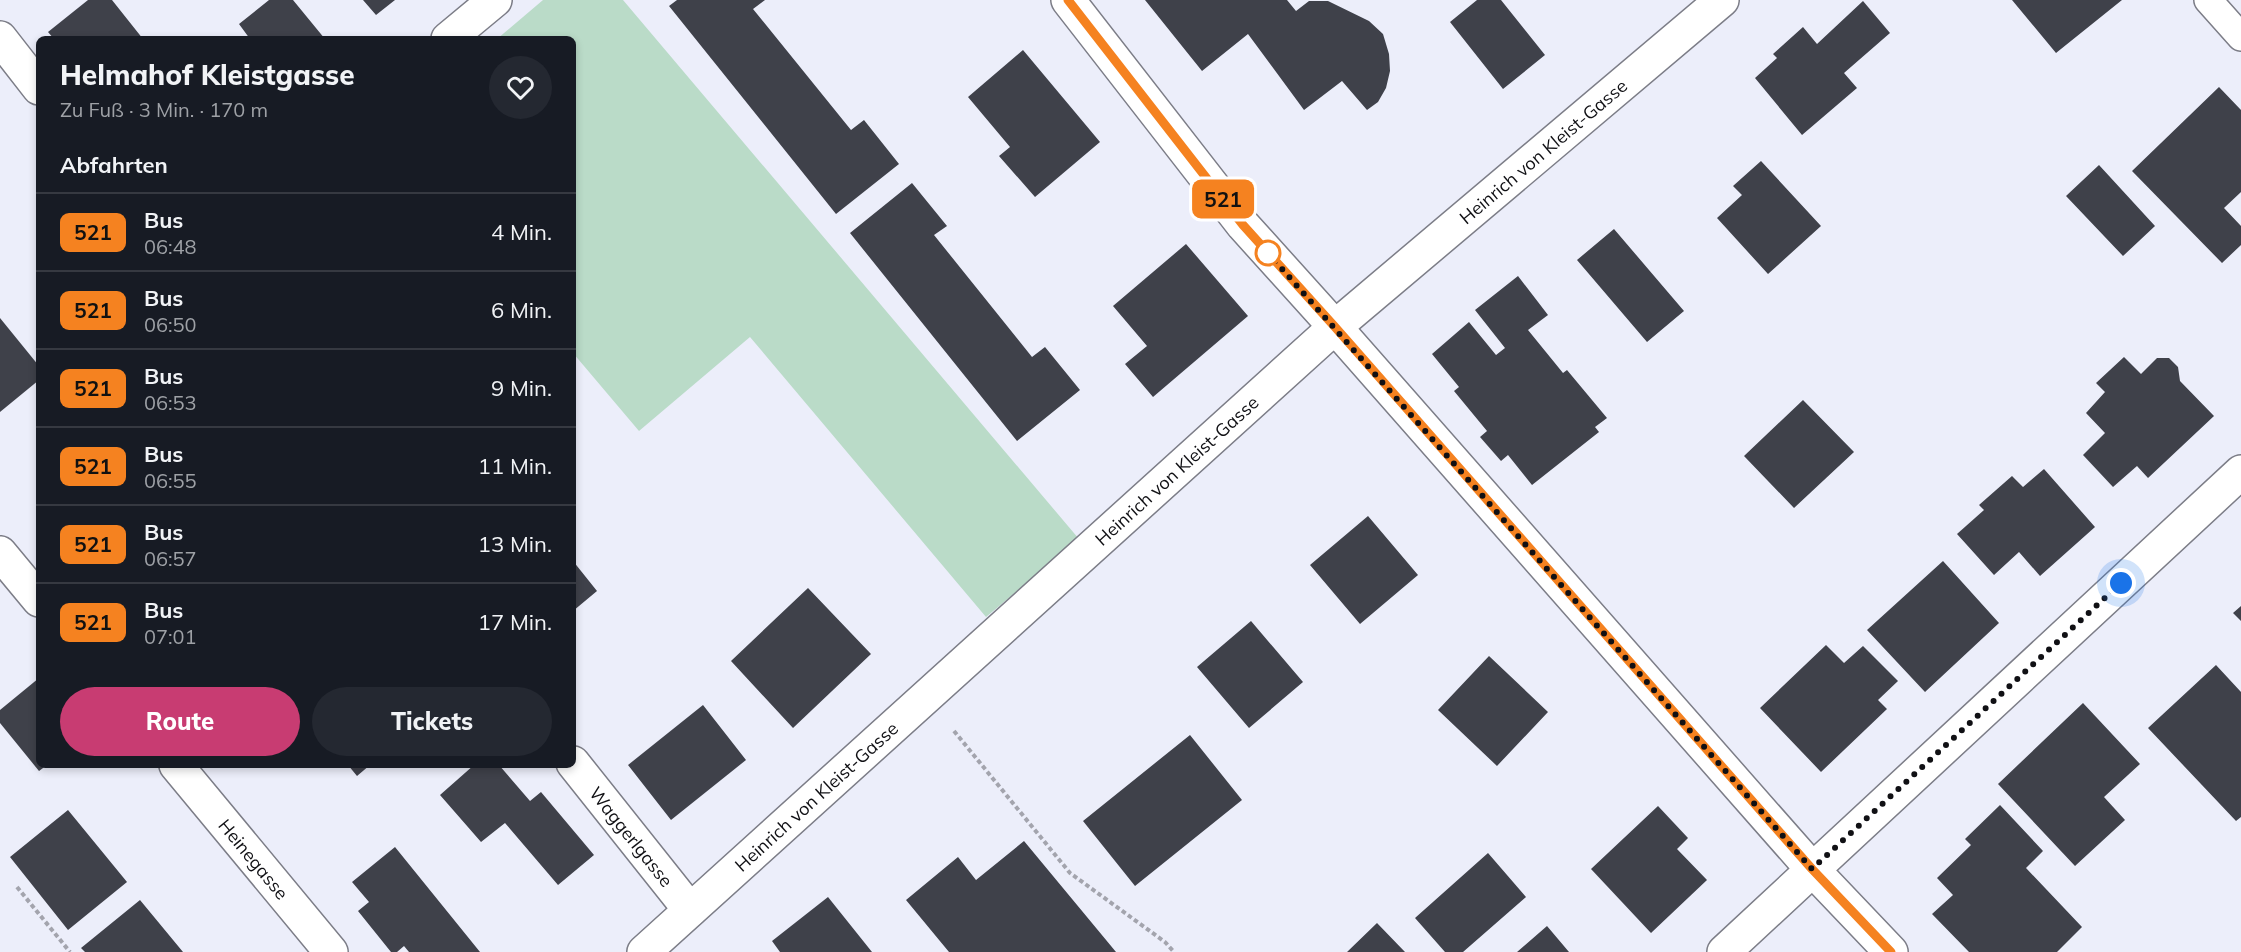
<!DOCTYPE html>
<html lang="de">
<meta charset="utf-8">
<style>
:root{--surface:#171b24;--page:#242831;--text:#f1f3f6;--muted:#9ea1a6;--line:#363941;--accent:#c83c72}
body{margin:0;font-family:Mulish,sans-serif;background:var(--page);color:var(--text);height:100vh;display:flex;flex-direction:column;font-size:22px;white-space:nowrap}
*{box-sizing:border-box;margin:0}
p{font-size:20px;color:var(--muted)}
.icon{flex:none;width:33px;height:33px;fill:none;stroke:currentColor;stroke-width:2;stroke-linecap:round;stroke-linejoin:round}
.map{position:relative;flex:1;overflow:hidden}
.side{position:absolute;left:36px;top:36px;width:540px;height:732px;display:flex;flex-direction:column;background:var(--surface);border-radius:9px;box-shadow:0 3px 9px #0003}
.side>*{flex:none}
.badge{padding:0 12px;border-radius:9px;font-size:21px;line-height:39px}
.you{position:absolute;width:30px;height:30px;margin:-15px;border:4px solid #fff;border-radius:50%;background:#1a73e8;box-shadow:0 0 0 9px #1a73e833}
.map>.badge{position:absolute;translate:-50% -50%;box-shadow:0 0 0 3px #fff}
h2{padding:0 24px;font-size:22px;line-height:54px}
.round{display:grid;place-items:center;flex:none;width:63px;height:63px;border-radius:32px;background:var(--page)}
.overview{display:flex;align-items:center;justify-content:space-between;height:102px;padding:0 24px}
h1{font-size:28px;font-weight:800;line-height:45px}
.button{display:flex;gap:12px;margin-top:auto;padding:12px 24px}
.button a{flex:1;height:69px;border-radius:36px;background:var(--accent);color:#fff;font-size:24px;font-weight:800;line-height:69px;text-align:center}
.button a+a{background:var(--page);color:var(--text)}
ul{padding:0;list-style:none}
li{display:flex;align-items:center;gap:18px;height:78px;padding:0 24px;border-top:2px solid var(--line)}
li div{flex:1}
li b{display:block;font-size:22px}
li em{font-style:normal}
li .badge{min-width:66px;font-weight:700;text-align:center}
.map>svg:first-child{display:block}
.green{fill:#badbc8}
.building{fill:#3f414a}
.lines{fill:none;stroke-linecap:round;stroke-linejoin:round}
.lane-casing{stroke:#7c7d87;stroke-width:30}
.street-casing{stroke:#7c7d87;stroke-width:36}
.path{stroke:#a3a4ad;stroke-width:4;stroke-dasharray:4.5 3;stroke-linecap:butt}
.lane{stroke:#fff;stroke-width:27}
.street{stroke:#fff;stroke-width:33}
.line-casing{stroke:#fff;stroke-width:14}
.line{stroke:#f58220;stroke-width:9}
.walk{stroke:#101014;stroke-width:6;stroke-dasharray:0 10.8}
.stop-dot{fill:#fff;stroke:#f58220;stroke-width:3}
.labels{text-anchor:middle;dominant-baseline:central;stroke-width:6;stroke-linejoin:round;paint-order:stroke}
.street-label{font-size:18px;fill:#101014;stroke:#fff}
</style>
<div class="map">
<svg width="2241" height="952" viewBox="0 0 2241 952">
<rect width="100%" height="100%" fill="#eceefa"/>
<!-- green -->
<path class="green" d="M543,0H623L1079,539L986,617L750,337L639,431L573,353V39H497Z"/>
<!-- building -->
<path class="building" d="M88,0H112L143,39H54L48,32Z
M269,0H293L325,39H250L239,24Z
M363,0H395L376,15Z
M677,0H765L753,9L851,130L864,120L899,164L836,214L669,6Z
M1145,0H1287L1296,11L1309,1H1328L1369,21L1383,34L1389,54L1390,71L1386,88L1378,102L1367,110L1342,81L1304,110L1248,34L1202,71Z
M1477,0H1501L1545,55L1503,89L1450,22Z
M2012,0H2122L2056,53Z
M1863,1L1890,33L1844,73L1857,88L1802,135L1755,78L1777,58L1773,54L1803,27L1817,44Z
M1023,50L1100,142L1035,197L999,156L1010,147L968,97Z
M2219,87L2241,110V192L2224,208L2241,226V245L2222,263L2132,171Z
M1761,161L1821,226L1768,274L1717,218L1742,195L1733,186Z
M2099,165L2155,226L2123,256L2066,196Z
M912,183L947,226L934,235L1032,357L1045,347L1080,390L1017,441L850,233Z
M1614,229L1684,311L1647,342L1577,260Z
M1186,244L1248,316L1153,397L1125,364L1147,346L1113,306Z
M1518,276L1548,315L1528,330L1563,373L1567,370L1607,418L1595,427L1599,432L1532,485L1508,455L1501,461L1480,437L1487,431L1454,391L1459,387L1432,354L1469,322L1496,355L1505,348L1475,310Z
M0,318L39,366V380L0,412Z
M2124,357L2141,374L2157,358H2169L2178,367L2180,381L2214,416L2148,478L2137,466L2113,487L2083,455L2105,433L2086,413L2105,392L2096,383Z
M1803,400L1854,452L1794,508L1744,456Z
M2044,469L2095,527L2040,576L2019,552L1994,575L1957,534L1984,510L1979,505L2012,476L2023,487Z
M1368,516L1418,575L1360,624L1310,565Z
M573,561L597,591L573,611Z
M1943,561L1999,623L1925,692L1867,630Z
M808,588L871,654L793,728L731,661Z
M2241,606V621L2233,613Z
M1251,621L1303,682L1249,728L1197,667Z
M1826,645L1844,663L1863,646L1898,681L1878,700L1887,709L1821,772L1760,708Z
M1489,656L1548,712L1497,766L1438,710Z
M2216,665L2241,692V817L2236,821L2148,728Z
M39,678V765H47L39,771L0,723V710Z
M2083,703L2140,764L2104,797L2125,820L2075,866L1998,784Z
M703,705L746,760L671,820L628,765Z
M1190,735L1242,800L1135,886L1083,821Z
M348,765H370L357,776Z
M474,765H499L530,801L541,792L594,855L558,885L505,823L481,842L440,795Z
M2000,805L2043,851L2026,868L2082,927L2057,952H1969L1932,914L1953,895L1937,878L1971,845L1965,839Z
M1658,806L1688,838L1677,849L1707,880L1651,933L1591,869Z
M68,810L127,882L68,930L10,857Z
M1024,841L1116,952H949L906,900L958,857L976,880Z
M395,847L480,952H409L404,946L397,952H391L358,911L369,902L352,882Z
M1488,853L1526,897L1463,952H1445L1415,918Z
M828,897L872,952H780L772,941Z
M140,900L183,952H85L81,948Z
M1377,923L1405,952H1347Z
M1547,926L1569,952H1517Z"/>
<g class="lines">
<defs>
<path id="lane" d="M2208,0L2241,37"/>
<g id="street">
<path d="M1068,0L1243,225L1335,327L1812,869L1891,952"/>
<path d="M0,38L39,88"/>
<path d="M448,39L495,0"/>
<path d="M0,553L39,600"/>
<path id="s1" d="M573,763L690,910"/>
<path id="s2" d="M176,765L331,952"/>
<path id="s3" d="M644,952L1335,327L1722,0"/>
<path d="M1724,952L2241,472"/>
</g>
</defs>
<!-- lane casing -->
<use href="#lane" class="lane-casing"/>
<!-- street casing -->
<use href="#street" class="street-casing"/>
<!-- path -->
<path class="path" d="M954,731L1070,873L1165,942L1174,952
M17,887L70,952"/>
<!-- lane -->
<use href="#lane" class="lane"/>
<!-- street -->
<use href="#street" class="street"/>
</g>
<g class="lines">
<defs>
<path id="line" d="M1068,0L1243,225L1335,327L1812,869L1891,952"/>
</defs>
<!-- line casing -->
<use href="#line" class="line-casing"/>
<!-- line -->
<use href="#line" class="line"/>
<!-- walk -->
<path class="walk" d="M1268,253L1812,869L2121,583"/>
</g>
<!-- markers -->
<circle class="stop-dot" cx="1268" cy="253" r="12"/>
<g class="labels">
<!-- street labels -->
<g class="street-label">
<text stroke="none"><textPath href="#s3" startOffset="1204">Heinrich von Kleist-Gasse</textPath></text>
<text stroke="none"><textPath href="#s3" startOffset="718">Heinrich von Kleist-Gasse</textPath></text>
<text stroke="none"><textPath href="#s3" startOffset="232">Heinrich von Kleist-Gasse</textPath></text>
<text stroke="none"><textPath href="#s1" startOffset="94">Waggerlgasse</textPath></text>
<text stroke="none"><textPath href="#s2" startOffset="122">Heinegasse</textPath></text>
</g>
</g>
</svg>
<div class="you" style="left:2121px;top:583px"></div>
<b class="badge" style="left:1223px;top:199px;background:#f58220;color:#111">521</b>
<section class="side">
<div class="overview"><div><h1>Helmahof Kleistgasse</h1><p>Zu Fuß · 3 Min. · 170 m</p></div><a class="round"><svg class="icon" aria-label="heart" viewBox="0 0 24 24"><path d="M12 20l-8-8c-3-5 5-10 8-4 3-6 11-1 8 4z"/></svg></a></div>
<h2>Abfahrten</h2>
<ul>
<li><span class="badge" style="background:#f58220;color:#111">521</span><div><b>Bus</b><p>06:48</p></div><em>4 Min.</em></li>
<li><span class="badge" style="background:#f58220;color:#111">521</span><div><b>Bus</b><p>06:50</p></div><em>6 Min.</em></li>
<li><span class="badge" style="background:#f58220;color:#111">521</span><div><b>Bus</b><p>06:53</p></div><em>9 Min.</em></li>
<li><span class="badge" style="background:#f58220;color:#111">521</span><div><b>Bus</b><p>06:55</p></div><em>11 Min.</em></li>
<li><span class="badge" style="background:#f58220;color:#111">521</span><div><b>Bus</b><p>06:57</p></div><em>13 Min.</em></li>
<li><span class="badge" style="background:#f58220;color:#111">521</span><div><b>Bus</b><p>07:01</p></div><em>17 Min.</em></li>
</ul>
<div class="button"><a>Route</a><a>Tickets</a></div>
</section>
</div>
